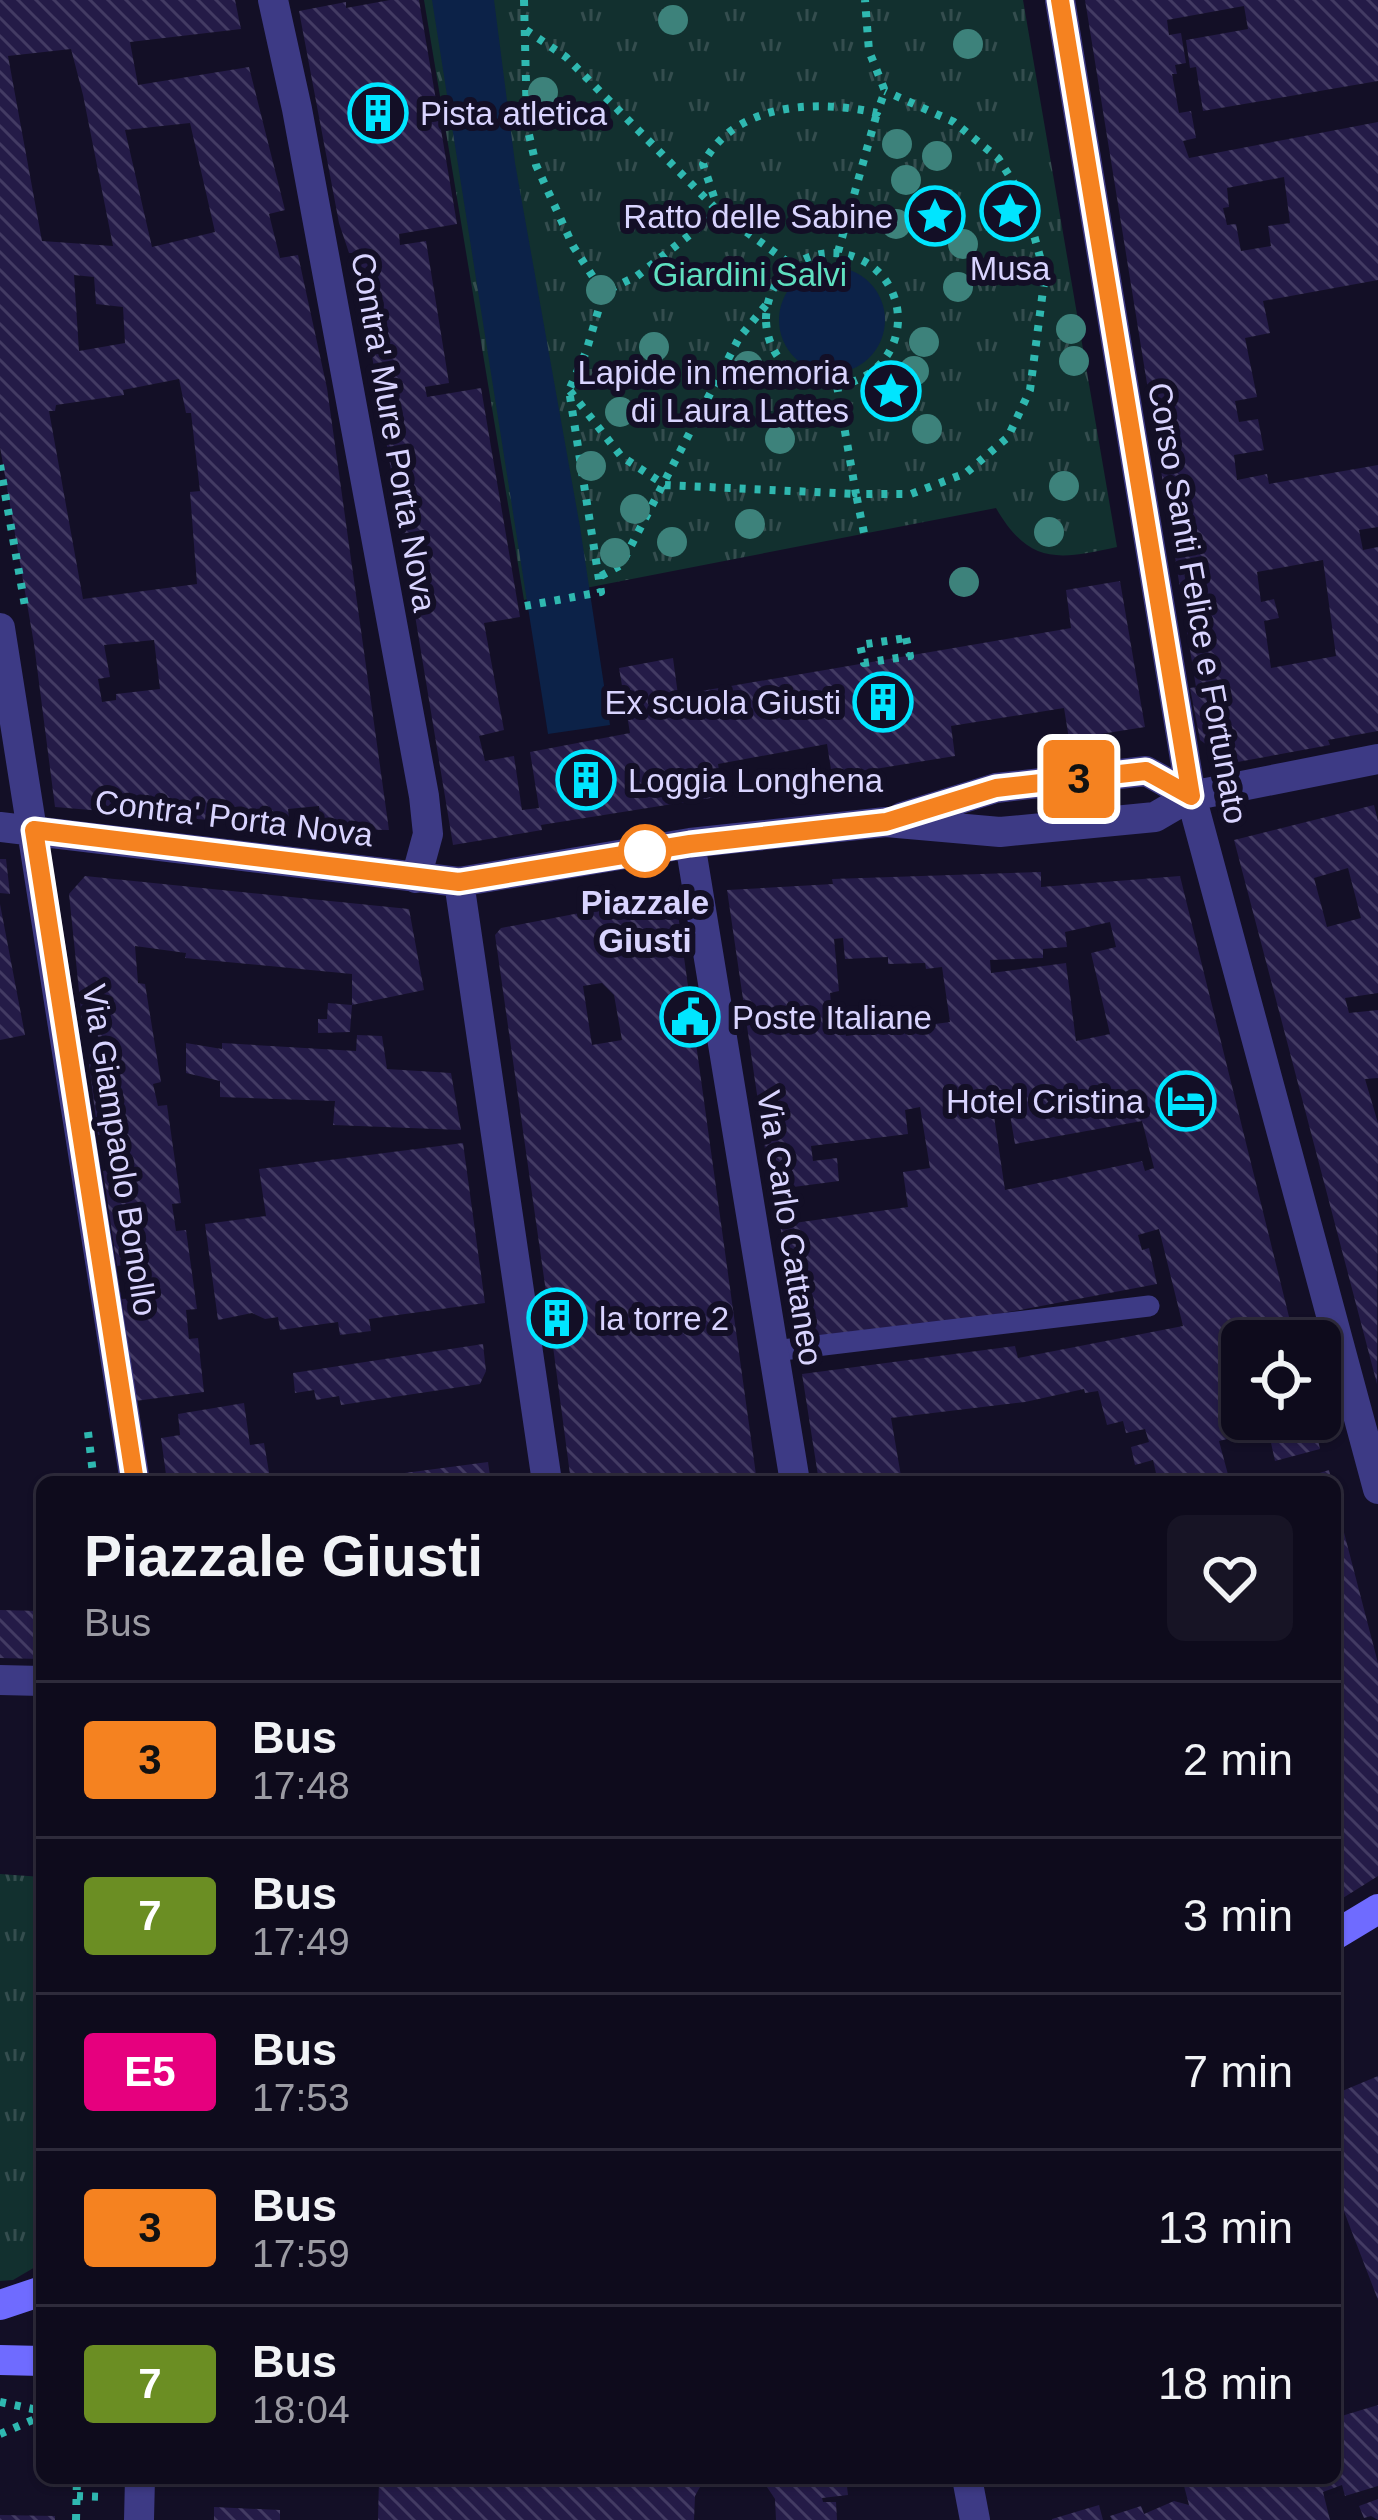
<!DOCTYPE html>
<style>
:root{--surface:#0e0b1c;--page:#171425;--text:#f1f3f6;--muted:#9b9ba3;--line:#2e2b3b}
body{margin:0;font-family:Arial,sans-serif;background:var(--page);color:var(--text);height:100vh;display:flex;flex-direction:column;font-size:45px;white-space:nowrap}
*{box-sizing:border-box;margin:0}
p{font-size:39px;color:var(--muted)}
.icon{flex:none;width:66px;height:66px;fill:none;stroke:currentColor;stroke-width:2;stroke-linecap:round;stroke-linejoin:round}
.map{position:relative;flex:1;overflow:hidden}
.details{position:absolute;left:36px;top:1476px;width:1305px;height:1008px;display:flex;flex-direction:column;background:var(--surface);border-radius:18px;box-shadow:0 3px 9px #0004,0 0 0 3px var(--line)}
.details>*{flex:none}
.badge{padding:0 24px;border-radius:9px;font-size:42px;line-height:78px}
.buttons{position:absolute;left:1221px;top:1320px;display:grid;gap:24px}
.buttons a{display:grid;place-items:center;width:120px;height:120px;border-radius:18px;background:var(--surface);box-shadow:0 3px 9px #0004,0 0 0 3px var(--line);font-size:60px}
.map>.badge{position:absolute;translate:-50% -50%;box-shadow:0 0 0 6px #fff}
.round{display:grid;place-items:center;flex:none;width:126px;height:126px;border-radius:18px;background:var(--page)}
.summary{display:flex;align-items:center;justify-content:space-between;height:204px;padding:0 48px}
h1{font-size:57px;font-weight:800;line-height:90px}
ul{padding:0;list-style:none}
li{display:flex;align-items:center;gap:36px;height:156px;padding:0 48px;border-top:3px solid var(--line)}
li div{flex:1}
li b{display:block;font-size:45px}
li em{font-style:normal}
li .badge{min-width:132px;font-weight:700;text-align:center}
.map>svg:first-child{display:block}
.grass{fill:url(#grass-tufts)}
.water{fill:#0c2248}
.building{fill:url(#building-back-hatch);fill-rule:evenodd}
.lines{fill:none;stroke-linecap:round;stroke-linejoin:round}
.path{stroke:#2fb8b0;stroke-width:8;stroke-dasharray:6 9;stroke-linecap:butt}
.service{stroke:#3d3a85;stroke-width:21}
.minor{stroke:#3d3a85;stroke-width:30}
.tertiary{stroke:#3d3a85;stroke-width:30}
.secondary{stroke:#6f6bff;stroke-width:30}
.tree{fill:#3d827b}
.line-casing{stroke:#fff;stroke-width:27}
.line{stroke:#f58220;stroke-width:18}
.stop-dot{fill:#fff;stroke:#f58220;stroke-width:6}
.labels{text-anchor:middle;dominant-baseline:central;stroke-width:12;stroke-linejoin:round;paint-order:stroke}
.poi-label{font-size:33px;fill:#d9d4ff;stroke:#130f26;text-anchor:start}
.park-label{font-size:33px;fill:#5fe0c0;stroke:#130f26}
.street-label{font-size:33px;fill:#d9d4ff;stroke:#130f26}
.stop-label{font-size:33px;font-weight:bold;fill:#d9d4ff;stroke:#130f26}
</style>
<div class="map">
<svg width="1378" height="2520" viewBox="0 0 1378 2520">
<defs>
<pattern id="grass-tufts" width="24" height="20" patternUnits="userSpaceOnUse" patternTransform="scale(3)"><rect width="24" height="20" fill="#12302f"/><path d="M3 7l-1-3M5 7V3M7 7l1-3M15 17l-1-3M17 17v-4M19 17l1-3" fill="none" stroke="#344d4e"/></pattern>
<pattern id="building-back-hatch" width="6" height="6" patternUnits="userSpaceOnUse" patternTransform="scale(3)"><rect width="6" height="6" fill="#241b47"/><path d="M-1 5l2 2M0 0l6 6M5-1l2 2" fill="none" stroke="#433b63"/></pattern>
</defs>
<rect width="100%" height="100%" fill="#130f26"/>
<!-- grass -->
<path class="grass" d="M424,0H1023L1117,547C1058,560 1029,565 996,508L524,600Z
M0,1874L42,1877V2263L13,2280L0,2281Z"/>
<!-- water -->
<path class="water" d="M432,0H494L515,163L580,527L610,725L548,734Z
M779 320a53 53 0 1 1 106 0a53 53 0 1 1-106 0Z"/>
<!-- building -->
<path class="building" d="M0,0H235L241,29L130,42L138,85L249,67L285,210L269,214L280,258L298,255L327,388L389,830L321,829L319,806L288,809L290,827L55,807L34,644L0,447ZM71,49L83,95L113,246L42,241L8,56ZM190,123L215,232L152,247L125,130ZM74,275L94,277L96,304L123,307L125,343L79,351ZM179,379L186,413H191L200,491L190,492L197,584L83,599L49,411H55L56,405L124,395L123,390ZM154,640L160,689L116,694V700L102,702L98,679L110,677L104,645Z
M390,0H419L457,224L399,234L400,245L426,241L449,383L425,387L427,397L481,388L520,617L484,623L504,730L479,736L485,761L514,756L522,810L539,808L530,752L630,733L619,668L673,658L678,695L1071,628L1066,590L1120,581L1145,727L1069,739L1064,708L951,726L955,756L832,776L827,744L718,764L723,796L541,825L542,830L453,845L355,253H349L339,223L299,11L346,2V8Z
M1085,0H1378V81L1203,111L1196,67L1190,68L1186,40L1248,29L1244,6L1167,20L1169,35L1181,33L1186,63L1175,65L1177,74H1172L1179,113L1191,111L1196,138L1183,141L1189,158L1378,122V280L1263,301L1270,333L1245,338L1257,397L1235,401L1239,422L1258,419L1264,450L1234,455L1237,480L1267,474L1269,484L1378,465V527L1359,530L1363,550L1378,547V731L1328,740L1330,745L1232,763L1200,740L1190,688L1196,687ZM1284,177L1290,223L1268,226L1271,246L1241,251L1236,224L1227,225L1223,208L1229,207L1227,188ZM1323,560L1336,656L1271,668L1264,621L1279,618L1274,599L1261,602L1257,572Z
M1374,805L1378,821V993L1345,998L1349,1013L1378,1010V1078L1365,1079L1378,1123L1377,1384L1234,840ZM1348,868L1361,918L1327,927L1314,878Z
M0,859H6L10,894L0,893Z
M1041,872V887L1180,876L1295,1341H1242V1419H1313L1320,1449L1275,1461L1268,1429L1219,1441L1230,1482H1158L1153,1460L1135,1465L1131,1447L1149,1442L1145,1429L1126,1433L1123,1421L1107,1425L1098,1391L1085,1393L1084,1389L1025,1402L891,1418L902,1482H819L802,1374L1015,1346L1018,1358L1183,1326L1159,1229L1138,1235L1142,1250L1149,1248L1157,1284L983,1317L800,1342L780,1225L908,1207L903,1172L930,1168L920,1107L905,1110L908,1134L811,1146L813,1161L837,1158L839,1181L771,1190L727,890L833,884L832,879ZM1110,922L1116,947L1091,953L1110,1034L1076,1041L1066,963L991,973L990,960L1043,958V949L1067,947L1065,932ZM843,938L845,959L888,957V964L925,963L926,969L942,967L950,1022L846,1036L842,1012L832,1013L830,993L839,991L834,939ZM1006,1092L1015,1144L1142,1121L1154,1168L1145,1171L1142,1161L1005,1190L991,1096Z
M85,876L409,909L424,990L352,1005V974L185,958L186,953L135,946L138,983L145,984L161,1082L153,1084L158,1106L167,1105L181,1203L172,1204L176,1231L186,1230L197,1309L186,1310L189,1339L198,1338L204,1392L135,1401L122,1299L135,1298L130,1264L117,1266L103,1171L117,1169L112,1133L98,1135L89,1064L102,1062L95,1018L82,1020L69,894Z
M658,898L678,914L757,1482H571L552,1339L542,1341L536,1301L547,1299L495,935L501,928ZM602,983L614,995L622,1040L592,1045L583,986Z
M0,904L25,1035L0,1040Z
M328,1003L352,1005L350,1032L318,1033V1019H327Z
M357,1035L382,1036L387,1069L451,1073L461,1130L333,1125L335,1101L220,1097V1081L186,1073V1043L222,1049V1043L356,1051Z
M463,1143L485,1303L369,1319L371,1331L340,1335L338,1322L280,1330L278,1317L265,1319L252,1313L218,1320L205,1224L266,1216L259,1169Z
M483,1344L486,1371L480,1384L341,1405L339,1396L316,1400L314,1390L295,1393L293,1373Z
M244,1403L250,1445L264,1443L270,1478L167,1482L161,1438L180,1435L178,1414Z
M488,1462L491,1482H398L397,1474Z
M1329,1470L1332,1482H1294V1481Z
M1335,1498L1378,1663V1876L1335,1903Z
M0,1610L42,1611V1659L0,1658Z
M1378,2076V2300L1335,2188V2094Z
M1378,2405V2486L1345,2496L1342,2485L1323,2492L1330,2520H1112L1110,2516L1141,2506L1144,2514L1174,2501L1189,2505L1184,2486L1202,2481L1201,2478H1335V2418Z
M379,2478H705L695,2496L694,2520H378Z
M761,2478H846L848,2495L822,2498L823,2502H836L837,2520H776L775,2499Z
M1378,2499V2520L1371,2516L1364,2518L1359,2506Z
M1099,2505L1103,2520H1052V2519Z
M214,2507L280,2510V2520H214Z
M0,2515L55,2516V2520H0Z"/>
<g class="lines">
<!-- path -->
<path class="path" d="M524,0L527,126L536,165L573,246L597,283L596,294L606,296L609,286L597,283
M526,30L566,57L719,212L792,265
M838,252L877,113
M766 319a66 66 0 1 1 132 0a66 66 0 1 1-132 0Z
M610,289L637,276L719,212L703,164C734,103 816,99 877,113L885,91L869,51L865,0
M837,386L856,494H911L966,473L1008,437L1030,390L1045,275L1024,199L998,158L954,122L885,91
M570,391L621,456L665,485L856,494L864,533
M0,465L25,606
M601,576L621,565L739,338L766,305
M525,606L601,592L569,390L586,352L602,298
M906,638L910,656L864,663L860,645Z
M88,1432L94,1482
M0,2402L42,2411
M0,2434L42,2416
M77,2496L106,2497
M76,2520L77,2478"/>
<!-- service -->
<path class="service" d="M774,1351L1149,1306"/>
<!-- minor -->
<path class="minor" d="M273,0L297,109L424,796L428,834L416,878
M1060,0L1191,796L1378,1489
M0,628L135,1482
M902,817L996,788L1146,771L1191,796
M0,827L459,882L690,843L886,822L1000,832L1155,817L1191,796L1378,759
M690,843L795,1482
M459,882L547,1482
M0,1680L42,1681
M967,2478L975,2520"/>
<!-- tertiary -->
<path class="tertiary" d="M139,2520L140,2478"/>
<!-- secondary -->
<path class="secondary" d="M1335,1935L1378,1909
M0,2305L42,2291
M0,2360L42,2361"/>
</g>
<!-- trees -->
<g class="tree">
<circle cx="673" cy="20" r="15"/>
<circle cx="968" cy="44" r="15"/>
<circle cx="543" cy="92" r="15"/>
<circle cx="897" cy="144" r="15"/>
<circle cx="937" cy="156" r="15"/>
<circle cx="906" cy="180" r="15"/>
<circle cx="896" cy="224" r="15"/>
<circle cx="963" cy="244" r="15"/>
<circle cx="958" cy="287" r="15"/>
<circle cx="601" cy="290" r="15"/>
<circle cx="1071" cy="329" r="15"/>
<circle cx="924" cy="342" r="15"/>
<circle cx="654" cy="347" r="15"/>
<circle cx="1074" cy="361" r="15"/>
<circle cx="748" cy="366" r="15"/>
<circle cx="914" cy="371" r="15"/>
<circle cx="620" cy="412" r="15"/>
<circle cx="927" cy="429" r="15"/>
<circle cx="780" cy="439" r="15"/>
<circle cx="591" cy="466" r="15"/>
<circle cx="1064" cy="486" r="15"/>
<circle cx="635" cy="509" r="15"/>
<circle cx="750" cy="524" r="15"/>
<circle cx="1049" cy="532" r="15"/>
<circle cx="672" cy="542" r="15"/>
<circle cx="615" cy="553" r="15"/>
<circle cx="964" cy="582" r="15"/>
</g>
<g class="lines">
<defs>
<path id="line" d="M135,1482L34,830L459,882L690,844L886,822L996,788L1146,771L1191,796L1060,0"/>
</defs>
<!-- line casing -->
<use href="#line" class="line-casing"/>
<!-- line -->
<use href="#line" class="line"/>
</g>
<!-- icons -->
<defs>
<symbol id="building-ring" viewBox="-11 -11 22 22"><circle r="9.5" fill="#130f26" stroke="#00e5ff" stroke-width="1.5"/><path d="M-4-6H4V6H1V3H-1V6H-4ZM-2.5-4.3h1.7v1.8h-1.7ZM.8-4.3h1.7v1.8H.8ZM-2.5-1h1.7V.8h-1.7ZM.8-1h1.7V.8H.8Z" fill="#00e5ff"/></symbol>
<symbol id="sight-ring" viewBox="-11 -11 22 22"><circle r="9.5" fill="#130f26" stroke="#00e5ff" stroke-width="1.5"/><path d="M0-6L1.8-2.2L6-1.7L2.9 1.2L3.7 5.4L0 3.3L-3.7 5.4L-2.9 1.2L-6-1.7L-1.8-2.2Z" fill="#00e5ff"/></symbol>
<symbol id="civic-ring" viewBox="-11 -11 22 22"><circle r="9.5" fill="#130f26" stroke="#00e5ff" stroke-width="1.5"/><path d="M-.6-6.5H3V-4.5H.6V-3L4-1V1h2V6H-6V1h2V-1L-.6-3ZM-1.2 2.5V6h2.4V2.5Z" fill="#00e5ff"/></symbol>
<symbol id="hotel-ring" viewBox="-11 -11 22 22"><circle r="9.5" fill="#130f26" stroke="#00e5ff" stroke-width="1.5"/><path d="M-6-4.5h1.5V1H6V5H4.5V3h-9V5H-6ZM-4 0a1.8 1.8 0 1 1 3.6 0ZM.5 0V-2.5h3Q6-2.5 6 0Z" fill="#00e5ff"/></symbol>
</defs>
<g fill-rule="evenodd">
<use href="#building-ring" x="345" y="80" width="66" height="66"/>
<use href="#sight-ring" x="977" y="178" width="66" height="66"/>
<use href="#sight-ring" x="902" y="183" width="66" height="66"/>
<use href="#sight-ring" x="858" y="358" width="66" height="66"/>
<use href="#building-ring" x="850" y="669" width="66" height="66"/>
<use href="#building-ring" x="553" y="747" width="66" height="66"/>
<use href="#civic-ring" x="657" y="984" width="66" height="66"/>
<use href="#hotel-ring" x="1153" y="1068" width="66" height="66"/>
<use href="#building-ring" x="524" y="1285" width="66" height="66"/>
</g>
<!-- markers -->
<circle class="stop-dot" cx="645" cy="851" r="24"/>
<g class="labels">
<!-- poi labels -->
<g class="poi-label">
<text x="420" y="113">Pista atletica</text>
<text x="893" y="216" text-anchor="end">Ratto delle Sabine</text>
<text x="1010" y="268" text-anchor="middle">Musa</text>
<text x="849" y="372" text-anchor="end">Lapide in memoria<tspan x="849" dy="38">di Laura Lattes</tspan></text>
<text x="841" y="702" text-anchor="end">Ex scuola Giusti</text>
<text x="628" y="780">Loggia Longhena</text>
<text x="732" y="1017">Poste Italiane</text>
<text x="1144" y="1101" text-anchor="end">Hotel Cristina</text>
<text x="599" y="1318">la torre 2</text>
</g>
<!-- park labels -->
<g class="park-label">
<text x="750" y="274">Giardini Salvi</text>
</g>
<!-- street labels -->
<g class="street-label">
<text transform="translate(394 432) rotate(80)">Contra' Mure Porta Nova</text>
<text transform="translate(1198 603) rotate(80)">Corso Santi Felice e Fortunato</text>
<text transform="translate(234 818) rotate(7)">Contra' Porta Nova</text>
<text transform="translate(120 1150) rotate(81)">Via Giampaolo Bonollo</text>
<text transform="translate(790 1228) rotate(81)">Via Carlo Cattaneo</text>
</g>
<!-- stop labels -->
<g class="stop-label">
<text x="645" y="902">Piazzale<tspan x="645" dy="38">Giusti</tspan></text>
</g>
</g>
</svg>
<div class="buttons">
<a><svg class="icon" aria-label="locate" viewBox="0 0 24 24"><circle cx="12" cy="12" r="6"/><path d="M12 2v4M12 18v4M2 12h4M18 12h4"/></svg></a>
</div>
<b class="badge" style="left:1079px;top:779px;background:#f58220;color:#111">3</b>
<section class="details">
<div class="summary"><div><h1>Piazzale Giusti</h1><p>Bus</p></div><a class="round"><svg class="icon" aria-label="heart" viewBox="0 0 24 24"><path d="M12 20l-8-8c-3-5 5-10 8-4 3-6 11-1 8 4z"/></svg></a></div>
<ul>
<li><span class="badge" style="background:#f58220;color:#111">3</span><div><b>Bus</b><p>17:48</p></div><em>2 min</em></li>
<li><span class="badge" style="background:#6b8e23;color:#fff">7</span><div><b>Bus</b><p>17:49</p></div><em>3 min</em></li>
<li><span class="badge" style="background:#e6007e;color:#fff">E5</span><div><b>Bus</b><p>17:53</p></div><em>7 min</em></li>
<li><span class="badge" style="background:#f58220;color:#111">3</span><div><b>Bus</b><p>17:59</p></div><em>13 min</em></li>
<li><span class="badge" style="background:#6b8e23;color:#fff">7</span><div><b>Bus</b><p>18:04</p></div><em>18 min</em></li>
</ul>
</section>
</div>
